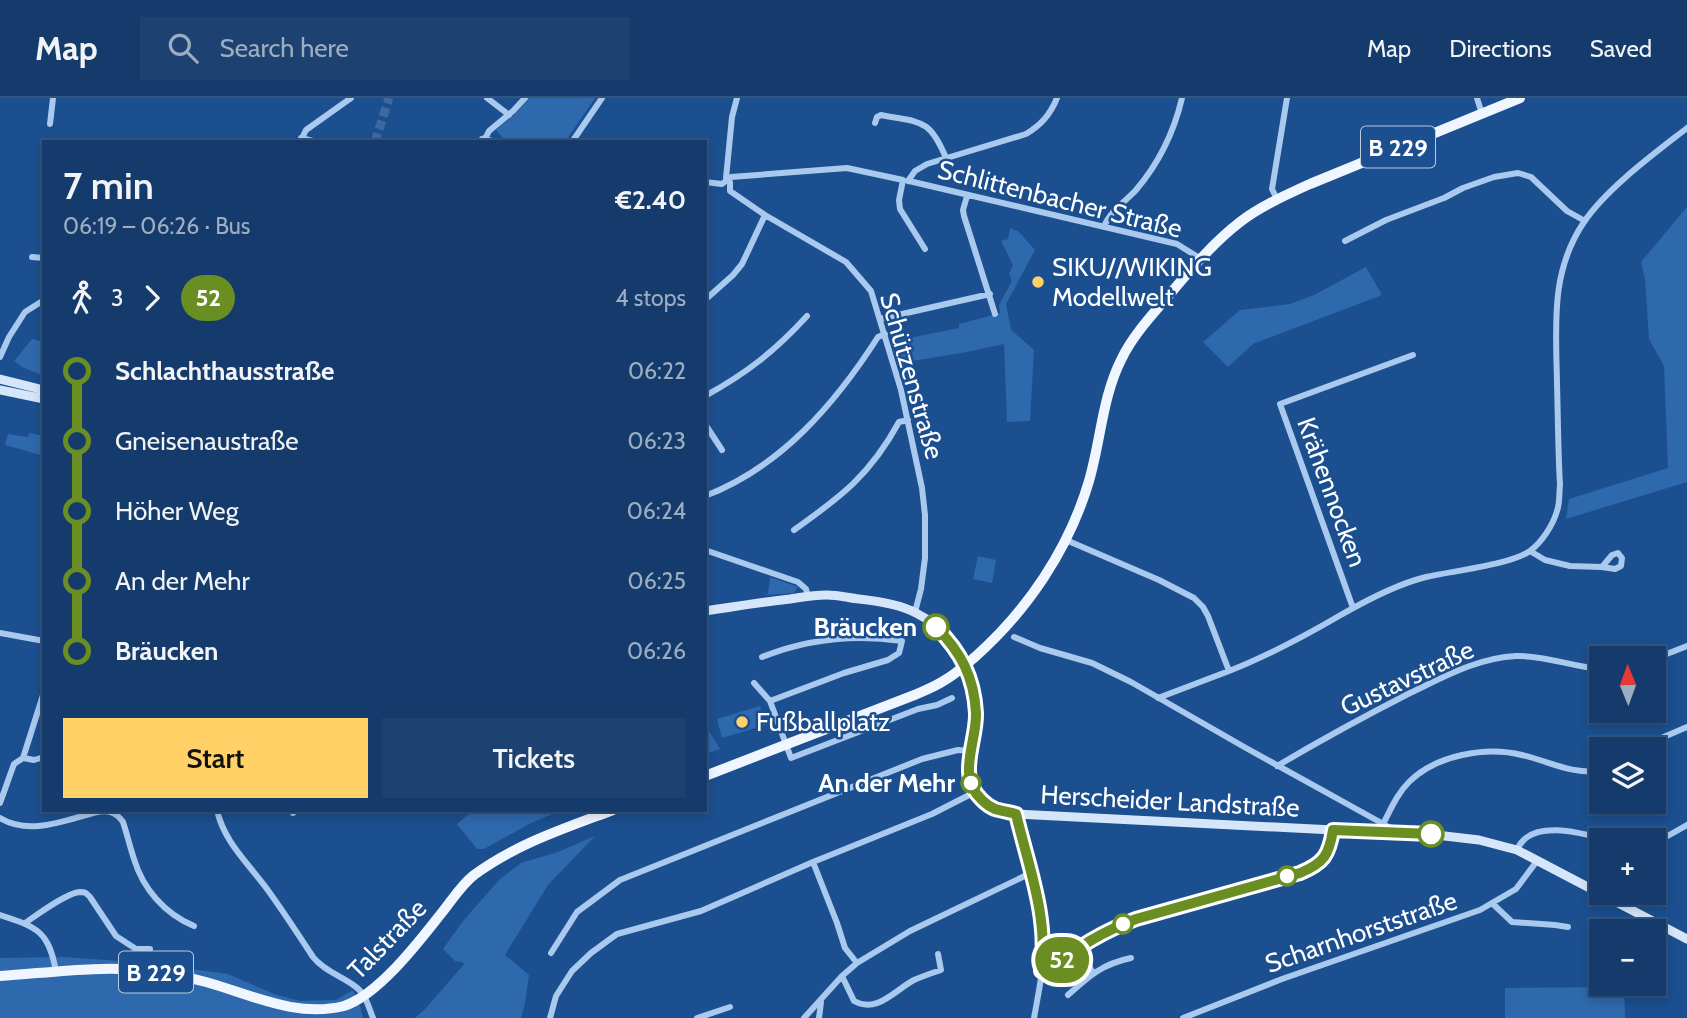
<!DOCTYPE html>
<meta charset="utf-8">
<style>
:root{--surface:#143b6b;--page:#1d4271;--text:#f1f3f6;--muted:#9dadc1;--line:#33557e;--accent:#ffd166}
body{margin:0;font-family:Cabin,sans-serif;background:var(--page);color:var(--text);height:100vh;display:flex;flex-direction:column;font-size:26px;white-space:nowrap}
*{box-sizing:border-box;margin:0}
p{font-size:23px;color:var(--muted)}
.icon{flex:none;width:38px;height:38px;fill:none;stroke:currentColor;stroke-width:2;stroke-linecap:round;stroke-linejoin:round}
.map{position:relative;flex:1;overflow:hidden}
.panel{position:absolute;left:42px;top:42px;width:665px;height:672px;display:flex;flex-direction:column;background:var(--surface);border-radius:0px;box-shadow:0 4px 10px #0003,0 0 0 2px var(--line)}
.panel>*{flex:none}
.badge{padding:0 14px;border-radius:23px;font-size:24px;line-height:46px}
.needle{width:46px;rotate:359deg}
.tools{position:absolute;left:1589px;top:548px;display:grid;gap:14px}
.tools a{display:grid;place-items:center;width:77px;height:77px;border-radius:0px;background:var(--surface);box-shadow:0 4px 10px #0003,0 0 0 2px var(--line);font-size:35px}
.map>.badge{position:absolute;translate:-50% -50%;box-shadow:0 0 0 4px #fff}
.legs{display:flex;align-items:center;gap:10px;height:77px;padding:0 21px;font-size:23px}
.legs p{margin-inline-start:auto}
.headline{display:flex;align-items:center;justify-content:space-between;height:119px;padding:0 21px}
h1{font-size:38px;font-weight:600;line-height:52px}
.cta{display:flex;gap:14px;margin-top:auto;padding:14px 21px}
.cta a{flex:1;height:80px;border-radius:0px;background:var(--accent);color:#111;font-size:28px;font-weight:600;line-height:80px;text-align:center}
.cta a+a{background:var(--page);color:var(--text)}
ul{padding:0 21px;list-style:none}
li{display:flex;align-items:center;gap:24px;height:70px;font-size:26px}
li i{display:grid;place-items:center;width:10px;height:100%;margin:0 9px;background:currentColor}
li i::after{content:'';width:18px;height:18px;margin:-9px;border:5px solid;border-radius:50%;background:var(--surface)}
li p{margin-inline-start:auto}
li:first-child i{background:linear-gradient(#0000 50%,currentColor 0)}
li:last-child i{background:linear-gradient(currentColor 50%,#0000 0)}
header{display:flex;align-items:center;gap:42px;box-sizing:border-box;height:98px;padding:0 35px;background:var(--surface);border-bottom:2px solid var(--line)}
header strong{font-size:33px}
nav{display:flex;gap:38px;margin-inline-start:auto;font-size:24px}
.search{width:490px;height:63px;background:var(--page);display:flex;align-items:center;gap:18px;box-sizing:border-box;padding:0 24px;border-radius:0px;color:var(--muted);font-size:26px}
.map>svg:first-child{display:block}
.green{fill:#2e69ad}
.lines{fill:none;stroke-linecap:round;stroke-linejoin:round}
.secondary-tunnel{stroke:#3d69a0;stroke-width:9;stroke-dasharray:9 4.5;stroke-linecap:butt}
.street{stroke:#a9c9ee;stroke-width:6}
.secondary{stroke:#d6e6fa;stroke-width:9}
.primary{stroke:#f0f6ff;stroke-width:10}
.line-1-casing{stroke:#fff;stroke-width:16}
.line-1{stroke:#6b8e23;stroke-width:10}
.poi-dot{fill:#ffd166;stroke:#1b4f8f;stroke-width:2.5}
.stop-1-dot{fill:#fff;stroke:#6b8e23;stroke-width:3.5}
.labels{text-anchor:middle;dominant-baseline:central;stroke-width:5;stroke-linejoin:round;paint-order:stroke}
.shield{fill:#1b4f8f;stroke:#bbcadd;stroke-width:2}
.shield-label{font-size:24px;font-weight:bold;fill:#fff}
.street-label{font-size:26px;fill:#fff;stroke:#1b4f8f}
.poi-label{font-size:26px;fill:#fff;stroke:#1b4f8f;text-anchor:start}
.stop-label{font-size:26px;font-weight:bold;fill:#fff;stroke:#1b4f8f;text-anchor:end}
</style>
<header>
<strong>Map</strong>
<div class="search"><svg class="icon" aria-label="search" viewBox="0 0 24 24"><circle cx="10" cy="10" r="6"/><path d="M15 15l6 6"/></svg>Search here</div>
<nav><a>Map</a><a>Directions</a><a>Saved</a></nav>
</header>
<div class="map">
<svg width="1687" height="920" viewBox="0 0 1687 920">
<rect width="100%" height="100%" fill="#1b4f8f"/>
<!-- green -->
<path class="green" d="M529,0H595L565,44H526L504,41L496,32L514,17Z
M1687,109V384L1566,421L1569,401L1668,370L1664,268L1649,241L1645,181L1641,164Z
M1010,130L1018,133L1035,152L1006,206L1011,232L1034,252L1030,323L1007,324L1004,246L962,255L900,265L894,243L959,230V226L1000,215L999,207L1012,183L1009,176L1013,167L1001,143L1008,141Z
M1366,169L1382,197L1253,246L1228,269L1203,244L1240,212L1290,206L1314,197Z
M32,241L44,244V278L22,269L14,263Z
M29,335L44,338V358L5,347L8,336L28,339Z
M978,458L996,462L992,485L973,481Z
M770,479L798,489L794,495L764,497L768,496Z
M760,608L766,627L722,640L717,621Z
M705,626L720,651L705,656Z
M473,712H562L531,725L484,751H477L457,726Z
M595,738L548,787L505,857L529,877L525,905L521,920H415L425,911L465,865L455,863L443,851L463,823L500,781L521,765L558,754Z
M63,859L148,865L228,876L274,896L300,903L336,902L353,892L360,908L363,920H0V860Z
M1624,889L1625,920H1505V890Z"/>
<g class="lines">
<!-- secondary-tunnel -->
<path class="secondary-tunnel" d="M375,44L389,0"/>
<!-- street -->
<path class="street" d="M487,0L509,17
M737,0L732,19L726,80L730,84V93L765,117L846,164L871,193L901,292L922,390L925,417V460L921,491L915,514
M1477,0L1482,16
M875,25L877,19L881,17C920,25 929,19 946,60
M50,26L53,0
M301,40L317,44
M482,41L498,44
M300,44L306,32L351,0
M478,44L486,39L489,33L513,13L525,0
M572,44L602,0
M903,82L899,102L900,111L925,151
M908,83L915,73L927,66L1026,36C1041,27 1050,17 1057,0
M909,83L1177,146L1201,161
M705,84L722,86L731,79L847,70L903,82
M967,98L963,112L964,118L995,216
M1277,101L1272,91L1287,0
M1104,129C1109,114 1126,103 1136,92C1159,65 1174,34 1182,0
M1345,143L1386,122L1444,100L1463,90L1494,79L1518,75L1531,79L1567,113L1585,123
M32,159L44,160
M705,202L733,177L742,166L765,117
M880,221L990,196
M0,259L9,239L25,214L44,202
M705,298C747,275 775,253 807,218
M705,326L722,352
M705,398C781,369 835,306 878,239L885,236
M794,432C842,398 870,377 899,324L908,322
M1066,442L1159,482L1194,500L1203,509L1208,518L1229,573C1267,558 1303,539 1339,518C1365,503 1397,486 1426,479C1452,473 1510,467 1530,453C1542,444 1553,427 1557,413C1560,405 1559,395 1560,387C1558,353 1558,319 1557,285C1556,228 1550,174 1584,124C1607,90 1655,55 1687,30
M705,452L798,484L806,491L808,499
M1530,453L1545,462L1570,468L1602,469L1615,471L1621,468L1622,460L1618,455L1612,457L1602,469
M1353,510L1280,306L1413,257
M0,535L44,543
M1014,539L1040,550L1092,565L1131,584L1246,650L1396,733
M762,559C807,541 854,536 902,543L899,555L888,562L844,575L770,603
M1654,561L1687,548
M754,585L770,603L791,660L918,611L937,607L952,600
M1158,600L1229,573
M1645,651L1659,641L1687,629
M23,660L34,662L44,659
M1277,668C1321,642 1365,618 1410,595C1444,579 1477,560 1516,558C1544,557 1573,569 1601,571
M0,705L14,666L23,660L44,594
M217,712C224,744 248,765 267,791C283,813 298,836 313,859C326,876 355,882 364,898C368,905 370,913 373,920
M293,715V712
M1016,716C1025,754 1040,794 1043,833C1046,861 1039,892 1034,920
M0,720C30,738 65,722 97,714C108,712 116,714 123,724C127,736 130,749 134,761C143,791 165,816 194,828
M1383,726C1391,711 1397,696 1409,684C1436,657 1486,648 1522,657C1552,664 1569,676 1601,673
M1650,742L1664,740L1687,727
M1517,752C1530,720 1582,735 1607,742
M813,764L837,825L845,850L857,865
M1493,806L1512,824L1555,827L1568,829
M0,817C37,829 49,833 56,874
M25,825C37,817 66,795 80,794C86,794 86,795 90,799L116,838L136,851H150
M1078,849L1093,875
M551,855L577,814L620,782L922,661L958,652L971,653
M1041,873H1046L1052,870C1078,848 1104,833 1136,821L1300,774C1324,765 1329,757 1333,732
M842,878L854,903C877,916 895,892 914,882C923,878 932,875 941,872L938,856
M1068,897C1089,878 1102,866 1131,860
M550,920L556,898L572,873L591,855L617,836L701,813L813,764L932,716L975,694
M697,920L730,909
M804,920L842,878L857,865L910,833L1031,775
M819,920L821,904
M1183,920L1282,881L1480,812L1516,791L1537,763"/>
<!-- secondary -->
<path class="secondary" d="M0,281L44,292
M0,292L44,301
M705,513C733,509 762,504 790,501C802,499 815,497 827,497C838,497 849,500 859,501C878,503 899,506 916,515C945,529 965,558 972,589C975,601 977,614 976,626C974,645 965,666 970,685C977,706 996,711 1016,716L1333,732L1419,735L1479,742L1517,752L1687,841"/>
<!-- primary -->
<path class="primary" d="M705,678L917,596C926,592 936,588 945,582C956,576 965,567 975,559C1027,513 1069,451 1089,383C1101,342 1102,299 1122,260C1133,237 1153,216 1170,196C1191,171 1214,144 1240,124C1261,108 1286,97 1310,86L1520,0
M0,878C48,875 101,867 149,873C168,875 187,879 206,884C252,897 297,920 344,908C378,897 418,845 440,817C451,804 460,788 474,777C516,746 565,730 613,712"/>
</g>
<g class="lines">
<defs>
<path id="line-1" d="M936,529C961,554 974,579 976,615C977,644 956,678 982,702C985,705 990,709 995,711C1001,713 1009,714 1016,716C1028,767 1049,820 1041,873H1048L1052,870C1078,848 1104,833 1136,821L1300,775C1324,765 1329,757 1333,732L1431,736"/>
</defs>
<!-- line-1 casing -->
<use href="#line-1" class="line-1-casing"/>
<!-- line-1 -->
<use href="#line-1" class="line-1"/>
</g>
<!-- markers -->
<g class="poi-dot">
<circle cx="1038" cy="184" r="7"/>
<circle cx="742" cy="624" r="7"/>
</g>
<g class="stop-1-dot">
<circle cx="936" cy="529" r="12"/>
<circle cx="971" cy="685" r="9"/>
<circle cx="1431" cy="736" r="12"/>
<circle cx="1287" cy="778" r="9"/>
<circle cx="1123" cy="826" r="9"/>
</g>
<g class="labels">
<!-- shield labels -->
<g class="shield">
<rect x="1361" y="28.5" width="74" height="41" rx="5"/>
<rect x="119" y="853.5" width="74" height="41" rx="5"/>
</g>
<g class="shield-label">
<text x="1398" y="49">B 229</text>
<text x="156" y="874">B 229</text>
</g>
<!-- street labels -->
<g class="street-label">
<text transform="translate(1060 101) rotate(14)">Schlittenbacher Straße</text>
<text transform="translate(912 278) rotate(74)">Schützenstraße</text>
<text transform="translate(1332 394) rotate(70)">Krähennocken</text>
<text transform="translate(1407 580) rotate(-25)">Gustavstraße</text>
<text transform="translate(1170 703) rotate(3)">Herscheider Landstraße</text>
<text transform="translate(1361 834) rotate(-19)">Scharnhorststraße</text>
<text transform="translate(387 841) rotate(-46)">Talstraße</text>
</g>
<!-- poi labels -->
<g class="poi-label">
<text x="1052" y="169">SIKU//WIKING<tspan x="1052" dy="30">Modellwelt</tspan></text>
<text x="756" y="624">Fußballplatz</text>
</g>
<!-- stop labels -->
<g class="stop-label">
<text x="917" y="529">Bräucken</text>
<text x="955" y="685">An der Mehr</text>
</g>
</g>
</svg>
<div class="tools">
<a><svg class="needle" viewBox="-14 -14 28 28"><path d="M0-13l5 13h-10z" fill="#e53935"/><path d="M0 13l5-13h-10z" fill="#9dadc1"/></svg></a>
<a><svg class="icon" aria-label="layers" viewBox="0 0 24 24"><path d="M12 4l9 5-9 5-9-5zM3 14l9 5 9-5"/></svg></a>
<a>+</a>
<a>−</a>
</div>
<b class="badge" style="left:1062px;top:862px;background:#6b8e23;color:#fff">52</b>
<section class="panel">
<div class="headline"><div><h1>7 min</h1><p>06:19 – 06:26 · Bus</p></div><b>€2.40</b></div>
<div class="legs"><svg class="icon" aria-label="walk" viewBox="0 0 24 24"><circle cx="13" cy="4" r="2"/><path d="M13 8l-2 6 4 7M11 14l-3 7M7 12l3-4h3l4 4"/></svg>3<svg class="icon" aria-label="forward" viewBox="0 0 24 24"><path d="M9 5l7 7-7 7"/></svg><b class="badge" style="background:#6b8e23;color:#fff">52</b><p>4 stops</p></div>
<ul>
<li><i style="color:#6b8e23"></i><b>Schlachthausstraße</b><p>06:22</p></li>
<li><i style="color:#6b8e23"></i><span>Gneisenaustraße</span><p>06:23</p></li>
<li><i style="color:#6b8e23"></i><span>Höher Weg</span><p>06:24</p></li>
<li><i style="color:#6b8e23"></i><span>An der Mehr</span><p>06:25</p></li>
<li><i style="color:#6b8e23"></i><b>Bräucken</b><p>06:26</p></li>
</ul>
<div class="cta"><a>Start</a><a>Tickets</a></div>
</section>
</div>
